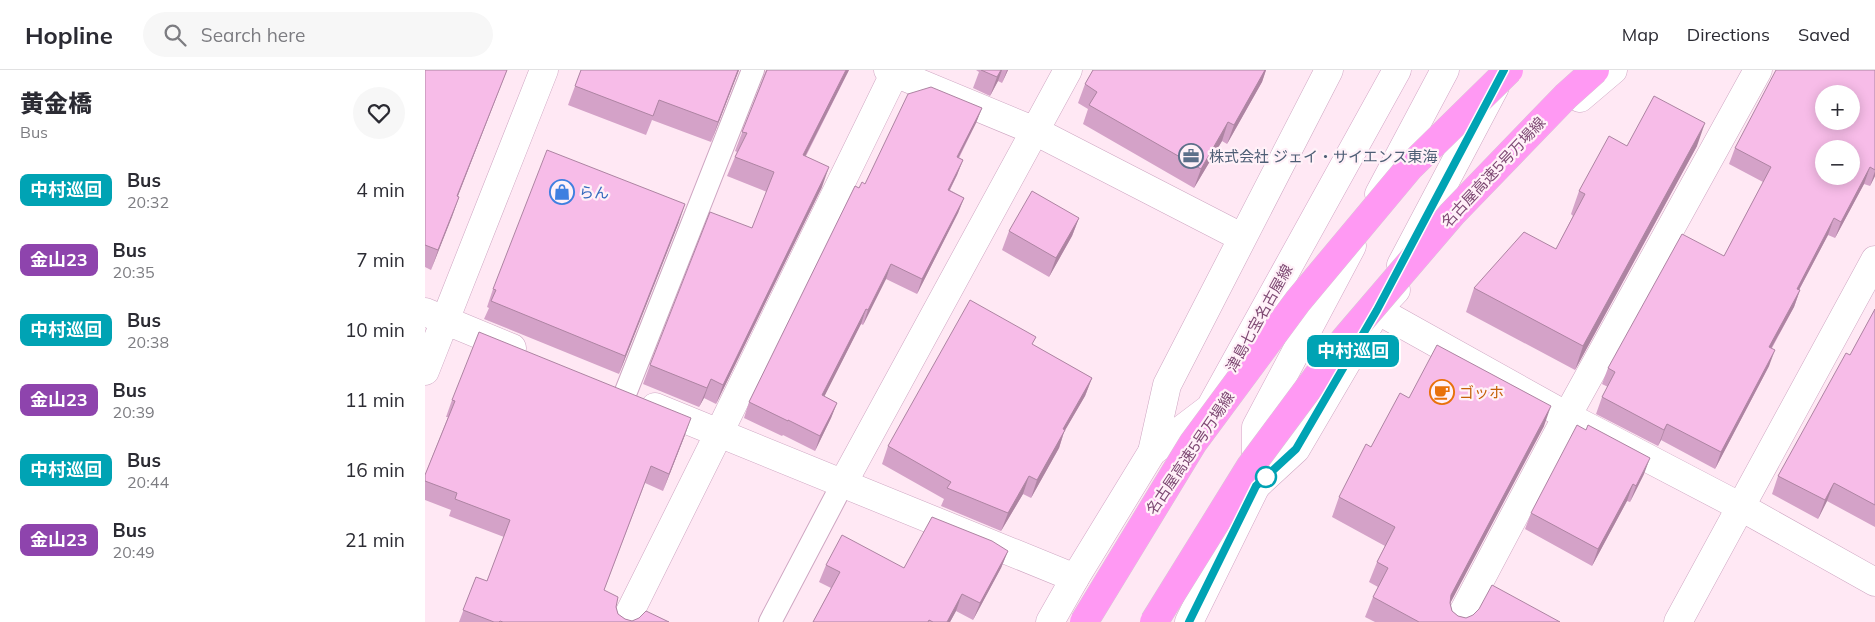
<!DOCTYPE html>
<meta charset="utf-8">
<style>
:root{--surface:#fff;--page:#f7f7f7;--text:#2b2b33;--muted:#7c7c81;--line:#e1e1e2}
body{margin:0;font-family:Mulish,"Noto Sans JP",sans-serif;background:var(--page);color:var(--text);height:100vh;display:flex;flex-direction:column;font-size:19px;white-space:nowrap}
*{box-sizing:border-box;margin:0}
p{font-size:16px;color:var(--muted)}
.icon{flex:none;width:28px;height:28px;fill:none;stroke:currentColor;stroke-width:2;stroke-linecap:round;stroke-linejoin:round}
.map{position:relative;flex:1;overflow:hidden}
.side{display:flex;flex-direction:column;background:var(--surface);width:425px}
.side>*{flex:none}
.badge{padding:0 10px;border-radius:8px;font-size:18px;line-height:32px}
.tools{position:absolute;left:1390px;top:15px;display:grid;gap:10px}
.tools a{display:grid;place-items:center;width:45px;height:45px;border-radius:50%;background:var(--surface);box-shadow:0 2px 12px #0003;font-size:25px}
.map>.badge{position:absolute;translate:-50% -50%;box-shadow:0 0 0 2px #fff}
.round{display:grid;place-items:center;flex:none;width:52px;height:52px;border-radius:26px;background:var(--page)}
.head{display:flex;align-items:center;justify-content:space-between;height:85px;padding:0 20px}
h1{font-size:24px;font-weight:800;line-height:38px}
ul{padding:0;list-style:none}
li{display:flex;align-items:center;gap:15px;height:70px;padding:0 20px}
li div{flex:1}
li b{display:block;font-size:19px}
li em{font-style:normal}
li .badge{min-width:55px;font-weight:700;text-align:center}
header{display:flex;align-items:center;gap:30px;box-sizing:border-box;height:70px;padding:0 25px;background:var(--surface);border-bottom:1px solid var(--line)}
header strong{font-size:24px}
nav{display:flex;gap:28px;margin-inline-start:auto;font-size:18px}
.search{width:350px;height:45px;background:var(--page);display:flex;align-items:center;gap:12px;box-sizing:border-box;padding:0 18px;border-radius:28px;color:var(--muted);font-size:19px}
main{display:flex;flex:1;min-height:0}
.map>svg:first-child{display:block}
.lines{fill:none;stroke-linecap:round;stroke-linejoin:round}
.lane-casing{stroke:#cea6c2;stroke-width:24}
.street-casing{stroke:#cea6c2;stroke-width:29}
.secondary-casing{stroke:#d2a4c5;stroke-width:29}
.lane{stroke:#fff;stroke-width:22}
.street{stroke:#fff;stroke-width:28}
.secondary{stroke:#fff;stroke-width:28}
.highway-bridge-casing{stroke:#d8c8d5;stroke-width:29;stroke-linecap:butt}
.highway-bridge{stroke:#ff99f3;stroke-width:28}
.wall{fill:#d4a2c8}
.shaded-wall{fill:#ad84a2}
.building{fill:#f7bce8;stroke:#ad84a2;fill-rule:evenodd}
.line-casing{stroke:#fff;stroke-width:11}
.line{stroke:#00a3b4;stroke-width:8}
.stop-dot{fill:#fff;stroke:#00a3b4;stroke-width:2.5}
.labels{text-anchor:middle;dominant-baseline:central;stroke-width:4.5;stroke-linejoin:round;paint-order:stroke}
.service-label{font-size:15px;fill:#4e5e75;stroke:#fff1f8;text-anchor:start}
.street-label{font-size:15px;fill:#7d4872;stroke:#fff1f8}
.shop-label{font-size:15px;fill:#366cbe;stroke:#fff1f8;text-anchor:start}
.food-label{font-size:15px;fill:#c56008;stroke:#fff1f8;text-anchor:start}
</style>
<header>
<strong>Hopline</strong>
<div class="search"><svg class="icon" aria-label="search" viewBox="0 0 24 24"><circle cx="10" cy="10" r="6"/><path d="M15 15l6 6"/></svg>Search here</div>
<nav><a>Map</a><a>Directions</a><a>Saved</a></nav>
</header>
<main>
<section class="side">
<div class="head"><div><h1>黄金橋</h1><p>Bus</p></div><a class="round"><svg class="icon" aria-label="heart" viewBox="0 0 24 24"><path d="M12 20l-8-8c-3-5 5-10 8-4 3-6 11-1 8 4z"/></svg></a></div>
<ul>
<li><span class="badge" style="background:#00a3b4;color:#fff">中村巡回</span><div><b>Bus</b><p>20:32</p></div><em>4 min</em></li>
<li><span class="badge" style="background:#8e44ad;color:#fff">金山23</span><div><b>Bus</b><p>20:35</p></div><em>7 min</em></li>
<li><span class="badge" style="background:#00a3b4;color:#fff">中村巡回</span><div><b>Bus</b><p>20:38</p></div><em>10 min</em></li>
<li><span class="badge" style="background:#8e44ad;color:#fff">金山23</span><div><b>Bus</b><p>20:39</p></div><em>11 min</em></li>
<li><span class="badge" style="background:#00a3b4;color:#fff">中村巡回</span><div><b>Bus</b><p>20:44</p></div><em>16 min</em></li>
<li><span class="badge" style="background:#8e44ad;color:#fff">金山23</span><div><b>Bus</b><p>20:49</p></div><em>21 min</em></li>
</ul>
</section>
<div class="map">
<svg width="1450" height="552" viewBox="0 0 1450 552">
<rect width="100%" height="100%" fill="#ffe8f4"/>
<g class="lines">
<defs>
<path id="lane" d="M200,324L328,0
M345,552L418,413"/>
<path id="street" d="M463,0L610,61L816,167
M1155,28L1188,0
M976,195L1070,17
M971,220L952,240L1142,346L1316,437L1450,512
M0,242L87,278
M0,301L119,0
M230,337L650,508
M727,382L742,315L904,0
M418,413L643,0
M831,416L871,379L946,251
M200,552L294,363L471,0
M1033,552L1142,346L1333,0
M1253,552L1450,190"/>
<path id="secondary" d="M954,124L1020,0
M625,552L650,508L727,382L785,338L972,0
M764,552L831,416V357L927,176"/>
</defs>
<!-- lane casing -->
<use href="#lane" class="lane-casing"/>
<!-- street casing -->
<use href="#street" class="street-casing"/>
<!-- secondary casing -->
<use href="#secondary" class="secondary-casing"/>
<!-- lane -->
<use href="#lane" class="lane"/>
<!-- street -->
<use href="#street" class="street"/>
<!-- secondary -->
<use href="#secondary" class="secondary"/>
<defs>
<path id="highway-bridge" d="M659,552L768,373L873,231L984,98L1084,0
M729,552L825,397L920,269L1027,144L1141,26L1170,0"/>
</defs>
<!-- highway-bridge casing -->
<use href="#highway-bridge" class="highway-bridge-casing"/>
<!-- highway-bridge -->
<use href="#highway-bridge" class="highway-bridge"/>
</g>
<!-- wall -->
<path class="wall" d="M0,0H82L33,126L34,127L6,200L0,197Z
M156,0H314L286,72L227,50L221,65L143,35Z
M341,0H424L381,86L397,117L291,334L279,328L274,337L218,314L225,295L327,158L342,122L302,106L312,82L310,81Z
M551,0H583L577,13L573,11L565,26L548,18L554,2Z
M668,0H841L837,12L802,74L797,71L769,118L658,54L663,39L653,33L660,14Z
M1450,0V106L1445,116L1439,114L1410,168L1403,165L1374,220H1375L1369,237L1347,278L1344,296L1290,399L1236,370L1233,376L1171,344L1177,327L1183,317L1177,314L1183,298L1299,186L1338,112L1304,94L1310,78Z
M557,38L551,53L534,88L538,90L532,105L525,120L539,128L533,143L492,224L461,209L438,255L436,254L399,326L412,333L406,348L390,381L358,365L357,366L319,348L324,332L434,118Z
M1202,76H1272L1150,300L1041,242L1049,218L1131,179L1148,146L1146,144L1154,121Z
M654,148L647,166L624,207L577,180L584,161Z
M254,152L194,304L59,249L64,238L62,237L68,219Z
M1450,239V457L1402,431L1393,449L1347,424L1353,406L1425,285Z
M608,275L667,308L660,326L639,362L634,378L606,428L598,424L576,461L516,436L519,429L457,394L463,376Z
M984,328L1119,356L1025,533L1027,541L1033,546L1041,548L1135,552H950L940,547L948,527L953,517L944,512L952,492L960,476L907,447L914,427L946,377Z
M27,330L260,365L238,421L220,413L179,520L191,537L193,544L200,549L207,551L244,552H34L51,507L62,511L79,467L24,446L26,440L0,430V405L23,347H21Z
M1219,404L1205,432L1202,431L1167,496L1100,459L1106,443Z
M583,481L576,498L548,550L531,541L525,552H388L406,518L394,512L401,495L479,498Z"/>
<!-- shaded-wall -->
<path class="shaded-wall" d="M82,0L25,146L32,126Z
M313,0H314L286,72L293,52Z
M421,0H424L371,104L378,85Z
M576,0H577L573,11L565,26L572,7Z
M582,0H583L577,13Z
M839,0H841L837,12L802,74L809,55Z
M557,38L551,53L526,102L532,87Z
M803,52L797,71L769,118L776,99Z
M1280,53L1272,76L1150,300L1158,276Z
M538,90L532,105L517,135L523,120Z
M404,97L397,117L291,334L298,315Z
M1445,97L1439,114L1410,168L1416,152Z
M1450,101V106L1445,116Z
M34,127L27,147L6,200L13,180Z
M539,128L533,143L492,224L497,209Z
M260,134L254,152L194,304L200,286Z
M654,148L647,166L624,207L631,188Z
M1409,148L1403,165L1366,235L1372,219Z
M466,194L461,209L438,255L443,240Z
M1375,220L1369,237L1338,293L1344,277Z
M441,239L436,254L392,341L397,325Z
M1350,280L1344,296L1290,399L1296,382Z
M667,308L660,326L639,362L634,378L606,428L612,410L638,359Z
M286,309L279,328L274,337L282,318Z
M412,333L406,348L390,381L395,366Z
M1126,336L1119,356L1019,545L1026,525L1039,499Z
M266,348L260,365L238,421L244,404Z
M1242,354L1236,370L1233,376L1239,360Z
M1225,388L1219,404L1205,432L1211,416Z
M604,406L598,424L576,461L583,443Z
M1409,413L1402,431L1393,449L1400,430Z
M1208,414L1202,431L1167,496L1173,479Z
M583,481L576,498L548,550L555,533Z
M537,524L531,541L525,552H522Z"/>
<!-- building -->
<path class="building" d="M0,0H82L32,126L34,127L13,180L0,175Z
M156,0H313L293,52L234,30L228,46L150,16Z
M342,0H421L378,85L404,97L298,315L286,309L282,318L225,295L285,142L327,158L349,102L310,87L322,63L317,62Z
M556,0H576L572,7Z
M668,0H840L809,55L803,52L776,99L664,35L672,22L660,14Z
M1351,0H1450V100L1445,97L1416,152L1409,148L1372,219L1375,220L1344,277L1350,280L1296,382L1242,354L1239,360L1177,327L1190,302L1183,298L1257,164L1299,186L1346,97L1310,78ZM1399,24H1426V51H1399ZM1399,79H1426V106H1399Z
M506,17L557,38L532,87L538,90L523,120L539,128L497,209L466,194L443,240L441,239L397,325L412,333L395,366L363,350V351L324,332L430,116L434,118L437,112L440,114L483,24Z
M1229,26L1280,53L1158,276L1049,218L1099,162L1131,179L1160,124L1154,121L1184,66L1202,76Z
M122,80L260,134L200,286L66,231L71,220L68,219Z
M607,121L654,148L631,188L584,161Z
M545,230L611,267L607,274L667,308L638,359L640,360L612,410L604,406L583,443L522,418L526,412L463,376Z
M1450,239V435L1409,413L1400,430L1353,406L1421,283L1425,285Z
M54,262L266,348L244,404L226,396L179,520L193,527L191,537L193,544L200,549L207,551L214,548L221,541L244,552H78L75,551L74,552H69L38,540L51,507L62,511L85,450L30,429L32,423L0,411V405L30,331L27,330Z
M1012,275L1126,336L1026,525L1025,533L1027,541L1033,546L1041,548L1048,545L1054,539L1067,515L1135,552H994L948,527L963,498L952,492L970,457L914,427L941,374L946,377L975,323L984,328Z
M1152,355L1161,360L1163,355L1225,388L1211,416L1208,414L1173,479L1106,443Z
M507,447L567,471L583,481L555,533L537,524L522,552H508L504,550L503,552H388L415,502L401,495L417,465L479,498Z"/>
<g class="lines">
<defs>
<path id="line" d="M764,552L831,416L871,379L952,240L1079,0"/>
</defs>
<!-- line casing -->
<use href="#line" class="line-casing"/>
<!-- line -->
<use href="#line" class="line"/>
</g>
<!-- icons -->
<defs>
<symbol id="office-ring" viewBox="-11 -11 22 22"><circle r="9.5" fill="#fff1f8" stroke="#5c6f8a" stroke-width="1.5"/><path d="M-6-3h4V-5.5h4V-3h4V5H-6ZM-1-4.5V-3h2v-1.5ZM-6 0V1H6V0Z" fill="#5c6f8a"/></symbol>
<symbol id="shop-ring" viewBox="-11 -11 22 22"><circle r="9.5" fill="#fff1f8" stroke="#3f7fe0" stroke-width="1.5"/><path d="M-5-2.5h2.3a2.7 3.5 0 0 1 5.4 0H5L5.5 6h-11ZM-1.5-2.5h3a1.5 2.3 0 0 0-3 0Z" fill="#3f7fe0"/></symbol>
<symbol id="cafe-ring" viewBox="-11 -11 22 22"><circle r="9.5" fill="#fff1f8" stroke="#e8710a" stroke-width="1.5"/><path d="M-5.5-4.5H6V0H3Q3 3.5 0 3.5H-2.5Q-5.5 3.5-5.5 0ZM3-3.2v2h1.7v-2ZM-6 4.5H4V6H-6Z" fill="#e8710a"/></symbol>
</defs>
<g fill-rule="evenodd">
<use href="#office-ring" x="752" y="72" width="28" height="28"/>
<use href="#shop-ring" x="123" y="108" width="28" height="28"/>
<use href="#cafe-ring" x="1003" y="308" width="28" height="28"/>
</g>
<!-- markers -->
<circle class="stop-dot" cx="841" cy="407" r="10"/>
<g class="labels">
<!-- service labels -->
<g class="service-label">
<text x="784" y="86">株式会社 ジェイ・サイエンス東海</text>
</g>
<!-- street labels -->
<g class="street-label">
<text transform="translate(1068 102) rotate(-47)">名古屋高速5号万場線</text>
<text transform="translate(834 248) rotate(-61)">津島七宝名古屋線</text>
<text transform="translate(765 383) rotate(-56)">名古屋高速5号万場線</text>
</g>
<!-- shop labels -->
<g class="shop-label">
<text x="154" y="122">らん</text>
</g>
<!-- food labels -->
<g class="food-label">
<text x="1034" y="322">ゴッホ</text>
</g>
</g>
</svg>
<div class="tools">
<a>+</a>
<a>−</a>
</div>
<b class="badge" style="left:928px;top:281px;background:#00a3b4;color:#fff">中村巡回</b>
</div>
</main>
